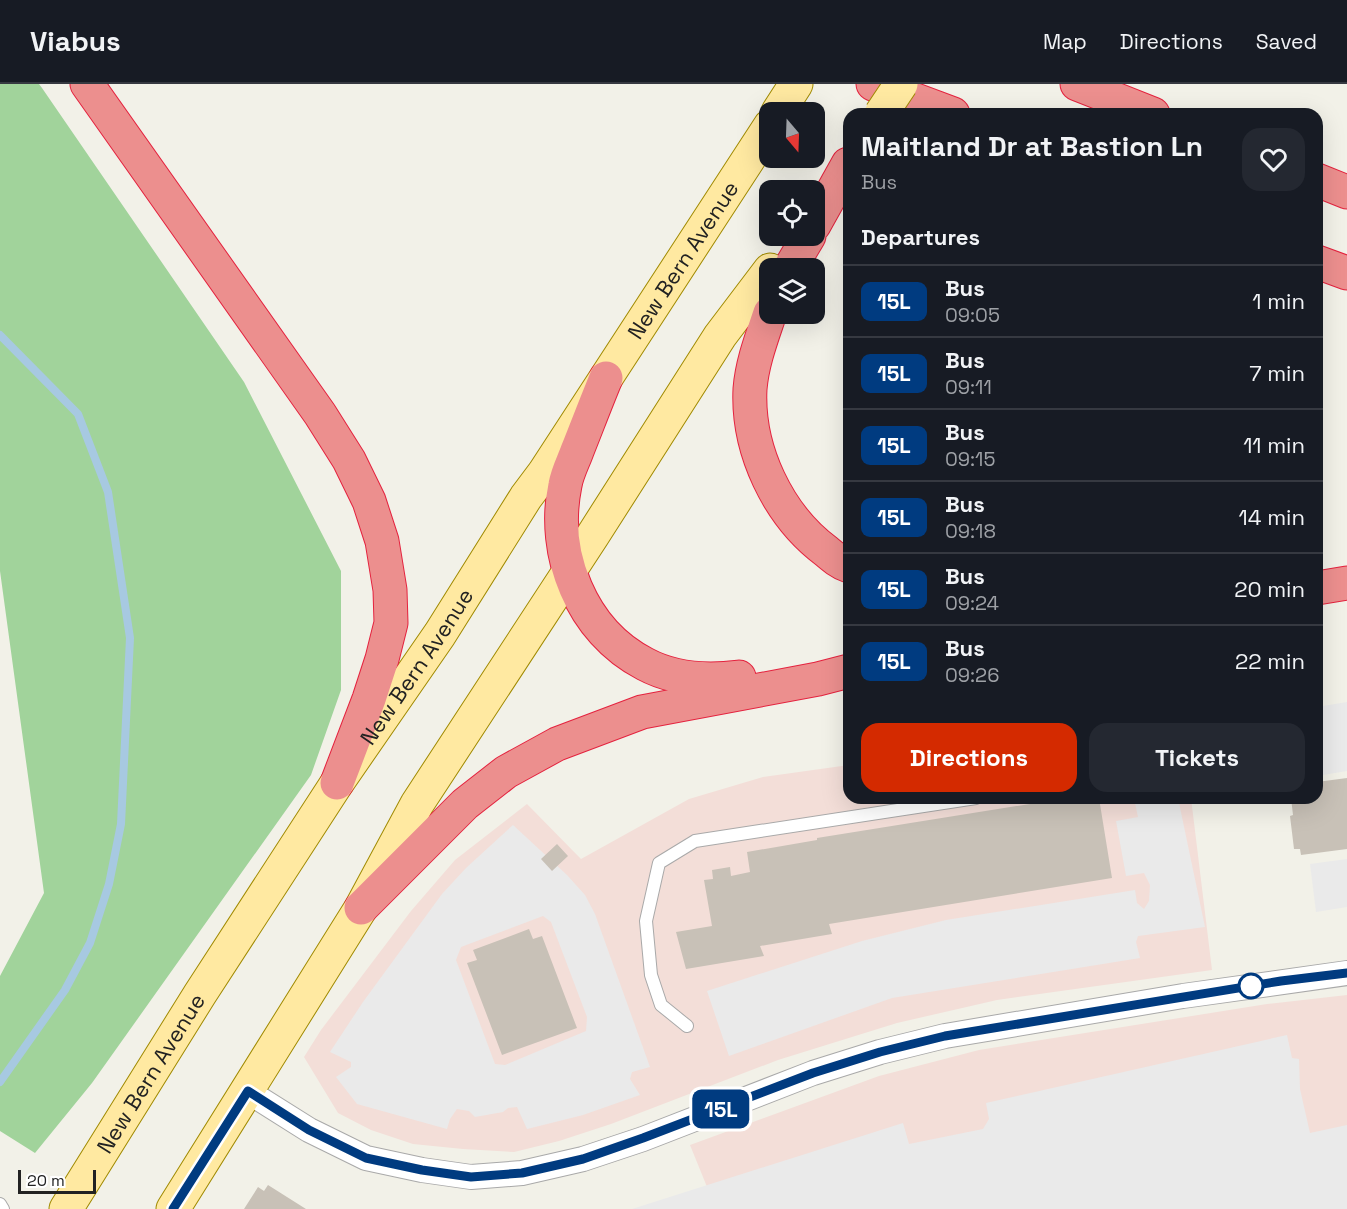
<!DOCTYPE html>
<style>
:root{--surface:#171b24;--page:#242831;--text:#f1f3f6;--muted:#9ea1a6;--line:#363941;--accent:#d42a00}
body{margin:0;font-family:"Space Grotesk",sans-serif;background:var(--page);color:var(--text);height:100vh;display:flex;flex-direction:column;font-size:22px;white-space:nowrap}
*{box-sizing:border-box;margin:0}
p{font-size:20px;color:var(--muted)}
.icon{flex:none;width:33px;height:33px;fill:none;stroke:currentColor;stroke-width:2;stroke-linecap:round;stroke-linejoin:round}
.map{position:relative;flex:1;overflow:hidden}
.details{position:absolute;left:843px;top:24px;width:480px;height:696px;display:flex;flex-direction:column;background:var(--surface);border-radius:18px;box-shadow:0 6px 24px #0002}
.details>*{flex:none}
.badge{padding:0 12px;border-radius:9px;font-size:21px;line-height:39px}
.needle{width:39px;rotate:161deg}
.tools{position:absolute;left:759px;top:18px;display:grid;gap:12px}
.tools a{display:grid;place-items:center;width:66px;height:66px;border-radius:12px;background:var(--surface);box-shadow:0 6px 24px #0002;font-size:30px}
.scale{position:absolute;left:18px;bottom:15px;width:78px;box-sizing:border-box;padding-left:6px;border:3px solid #222;border-top:0;font-size:16px;line-height:21px;white-space:nowrap;color:#222;-webkit-text-stroke:4px #fff;paint-order:stroke}
.map>.badge{position:absolute;translate:-50% -50%;box-shadow:0 0 0 3px #fff}
h2{padding:0 18px;font-size:22px;line-height:54px}
.round{display:grid;place-items:center;flex:none;width:63px;height:63px;border-radius:18px;background:var(--page)}
.head{display:flex;align-items:center;justify-content:space-between;height:102px;padding:0 18px}
h1{font-size:28px;font-weight:700;line-height:45px}
.button{display:flex;gap:12px;margin-top:auto;padding:12px 18px}
.button a{flex:1;height:69px;border-radius:18px;background:var(--accent);color:#fff;font-size:24px;font-weight:700;line-height:69px;text-align:center}
.button a+a{background:var(--page);color:var(--text)}
ul{padding:0;list-style:none}
li{display:flex;align-items:center;gap:18px;height:72px;padding:0 18px;border-top:2px solid var(--line)}
li div{flex:1}
li b{display:block;font-size:22px}
li em{font-style:normal}
li .badge{min-width:66px;font-weight:700;text-align:center}
header{display:flex;align-items:center;gap:36px;box-sizing:border-box;height:84px;padding:0 30px;background:var(--surface);border-bottom:2px solid var(--line)}
header strong{font-size:28px}
nav{display:flex;gap:33px;margin-inline-start:auto;font-size:21px}
.map>svg:first-child{display:block}
.commercial{fill:#f3ded8}
.forest{fill:#a1d39b}
.parking{fill:#eaeaea;fill-rule:evenodd}
.lines{fill:none;stroke-linecap:round;stroke-linejoin:round}
.stream{stroke:#a7c9e1;stroke-width:8}
.building{fill:#c8c1b7}
.lane-casing{stroke:#a9a9a9;stroke-width:14}
.street-casing{stroke:#a9a9a9;stroke-width:26}
.primary-casing{stroke:#a08a00;stroke-width:35}
.highway-casing{stroke:#e4223e;stroke-width:35}
.lane{stroke:#fff;stroke-width:12}
.street{stroke:#fff;stroke-width:24}
.primary{stroke:#ffe9a1;stroke-width:33}
.highway{stroke:#ec8f8e;stroke-width:33}
.primary-bridge-casing{stroke:#a08a00;stroke-width:35;stroke-linecap:butt}
.primary-bridge{stroke:#ffe9a1;stroke-width:33}
.line-casing{stroke:#fff;stroke-width:14}
.line{stroke:#003b80;stroke-width:9}
.stop-dot{fill:#fff;stroke:#003b80;stroke-width:3}
.labels{text-anchor:middle;dominant-baseline:central;stroke-width:6;stroke-linejoin:round;paint-order:stroke}
.street-label{font-size:22px;fill:#222;stroke:#fff}
</style>
<header>
<strong>Viabus</strong>
<nav><a>Map</a><a>Directions</a><a>Saved</a></nav>
</header>
<div class="map">
<svg width="1347" height="1125" viewBox="0 0 1347 1125">
<rect width="100%" height="100%" fill="#f2f1e8"/>
<!-- commercial -->
<path class="commercial" d="M849,681V714H1191L1212,886L997,916L897,939L778,976L611,1040L559,1057L514,1068L463,1065L413,1060L371,1046L338,1029L304,973L321,946L411,827L455,776L527,720L581,775L689,715L763,693Z
M1347,911V1125H716L690,1061L879,992L979,966L1267,920Z"/>
<!-- forest -->
<path class="forest" d="M0,0H39L42,4L244,298L341,487V606L311,691L92,999L35,1069L0,1047V892L44,809L0,487Z"/>
<!-- parking -->
<path class="parking" d="M1347,618V687L1317,692V623Z
M1132,714H1178L1205,843L1138,852L1136,858L1140,874L892,914L729,972L707,907L862,857L946,836L1135,806L1137,819L1144,825L1149,817L1150,801L1144,789L1126,792L1116,737L1138,733L1135,719Z
M513,741L567,791L585,811L595,830L650,983L632,988L630,995L640,1011L583,1031L527,1045L517,1023L508,1024L503,1028L475,1033L469,1027L457,1025L450,1035L447,1045L357,1020L336,993L351,983V978L330,968L363,918L442,810L466,784ZM543,832L551,838L587,933L586,947L505,981L495,980L456,876L461,863Z
M1347,775V823L1316,828L1310,780Z
M1287,951L1292,974L1299,975L1300,1005L1310,1049L1347,1041V1125H632L903,1039L909,1060L983,1045L989,1035L986,1019Z"/>
<g class="lines">
<!-- stream -->
<path class="stream" d="M0,251L78,330L108,408L130,554L121,740L109,800L90,859L65,906L0,998"/>
</g>
<!-- building -->
<path class="building" d="M1347,694V765L1301,771L1300,765H1294L1290,732L1293,731L1291,714H1317V698Z
M1067,714H1099L1112,794L829,840L832,850L760,862L764,872L686,885L676,848L712,842L704,796L713,795L712,786L730,783L731,792L750,788L747,768L817,756V754Z
M557,760L568,772L552,787L541,775Z
M529,845L533,855L542,852L577,944L502,971L467,879L477,876L473,866Z
M268,1101L306,1125H244L258,1103L264,1107Z"/>
<g class="lines">
<defs>
<path id="lane" d="M687,942L661,921L651,891L646,837L659,779L695,757L976,714
M0,1120L3,1125"/>
<path id="street" d="M247,1007L309,1046L366,1074L422,1086L471,1093L522,1089L583,1075L643,1055L813,989L880,968L945,952L1183,912L1347,889"/>
<g id="primary">
<path d="M778,28L796,0"/>
<path id="s1" d="M66,1125L200,910L337,699L440,550L526,413L544,389L770,42"/>
<path d="M173,1125L361,824L417,720L593,451L720,252L770,186"/>
</g>
<path id="highway" d="M87,0L320,330L349,376L369,417L382,457L390,506L391,539L382,575L369,615L337,699
M873,0L953,30
M1077,0L1153,30
M1317,96L1347,108
M814,141L848,80
M1317,178L1347,189
M790,184L809,152
M770,229C762,253 752,279 750,305C747,366 778,431 826,467C833,473 840,479 849,482
M606,294C596,318 587,342 577,367C573,378 567,389 565,401C551,470 581,547 645,580C673,595 708,597 739,593
M1317,504L1347,499
M361,824L465,720L506,688L557,660L642,628L818,595L849,587"/>
</defs>
<!-- lane casing -->
<use href="#lane" class="lane-casing"/>
<!-- street casing -->
<use href="#street" class="street-casing"/>
<!-- primary casing -->
<use href="#primary" class="primary-casing"/>
<!-- highway casing -->
<use href="#highway" class="highway-casing"/>
<!-- lane -->
<use href="#lane" class="lane"/>
<!-- street -->
<use href="#street" class="street"/>
<!-- primary -->
<use href="#primary" class="primary"/>
<!-- highway -->
<use href="#highway" class="highway"/>
<defs>
<path id="primary-bridge" d="M881,30L901,0"/>
</defs>
<!-- primary-bridge casing -->
<use href="#primary-bridge" class="primary-bridge-casing"/>
<!-- primary-bridge -->
<use href="#primary-bridge" class="primary-bridge"/>
</g>
<g class="lines">
<defs>
<path id="line" d="M173,1125L248,1007L309,1046L366,1074L422,1086L471,1093L522,1089L583,1075L643,1054L813,989L880,968L945,952L1281,897L1347,889"/>
</defs>
<!-- line casing -->
<use href="#line" class="line-casing"/>
<!-- line -->
<use href="#line" class="line"/>
</g>
<!-- markers -->
<circle class="stop-dot" cx="1251" cy="902" r="12"/>
<g class="labels">
<!-- street labels -->
<g class="street-label">
<text stroke="none"><textPath href="#s1" startOffset="1132">New Bern Avenue</textPath></text>
<text stroke="none"><textPath href="#s1" startOffset="646">New Bern Avenue</textPath></text>
<text stroke="none"><textPath href="#s1" startOffset="160">New Bern Avenue</textPath></text>
</g>
</g>
</svg>
<div class="tools">
<a><svg class="needle" viewBox="-14 -14 28 28"><path d="M0-13l5 13h-10z" fill="#e53935"/><path d="M0 13l5-13h-10z" fill="#9ea1a6"/></svg></a>
<a><svg class="icon" aria-label="locate" viewBox="0 0 24 24"><circle cx="12" cy="12" r="6"/><path d="M12 2v4M12 18v4M2 12h4M18 12h4"/></svg></a>
<a><svg class="icon" aria-label="layers" viewBox="0 0 24 24"><path d="M12 4l9 5-9 5-9-5zM3 14l9 5 9-5"/></svg></a>
</div>
<div class="scale">20 m</div>
<b class="badge" style="left:721px;top:1025px;background:#003b80;color:#fff">15L</b>
<section class="details">
<div class="head"><div><h1>Maitland Dr at Bastion Ln</h1><p>Bus</p></div><a class="round"><svg class="icon" aria-label="heart" viewBox="0 0 24 24"><path d="M12 20l-8-8c-3-5 5-10 8-4 3-6 11-1 8 4z"/></svg></a></div>
<h2>Departures</h2>
<ul>
<li><span class="badge" style="background:#003b80;color:#fff">15L</span><div><b>Bus</b><p>09:05</p></div><em>1 min</em></li>
<li><span class="badge" style="background:#003b80;color:#fff">15L</span><div><b>Bus</b><p>09:11</p></div><em>7 min</em></li>
<li><span class="badge" style="background:#003b80;color:#fff">15L</span><div><b>Bus</b><p>09:15</p></div><em>11 min</em></li>
<li><span class="badge" style="background:#003b80;color:#fff">15L</span><div><b>Bus</b><p>09:18</p></div><em>14 min</em></li>
<li><span class="badge" style="background:#003b80;color:#fff">15L</span><div><b>Bus</b><p>09:24</p></div><em>20 min</em></li>
<li><span class="badge" style="background:#003b80;color:#fff">15L</span><div><b>Bus</b><p>09:26</p></div><em>22 min</em></li>
</ul>
<div class="button"><a>Directions</a><a>Tickets</a></div>
</section>
</div>
